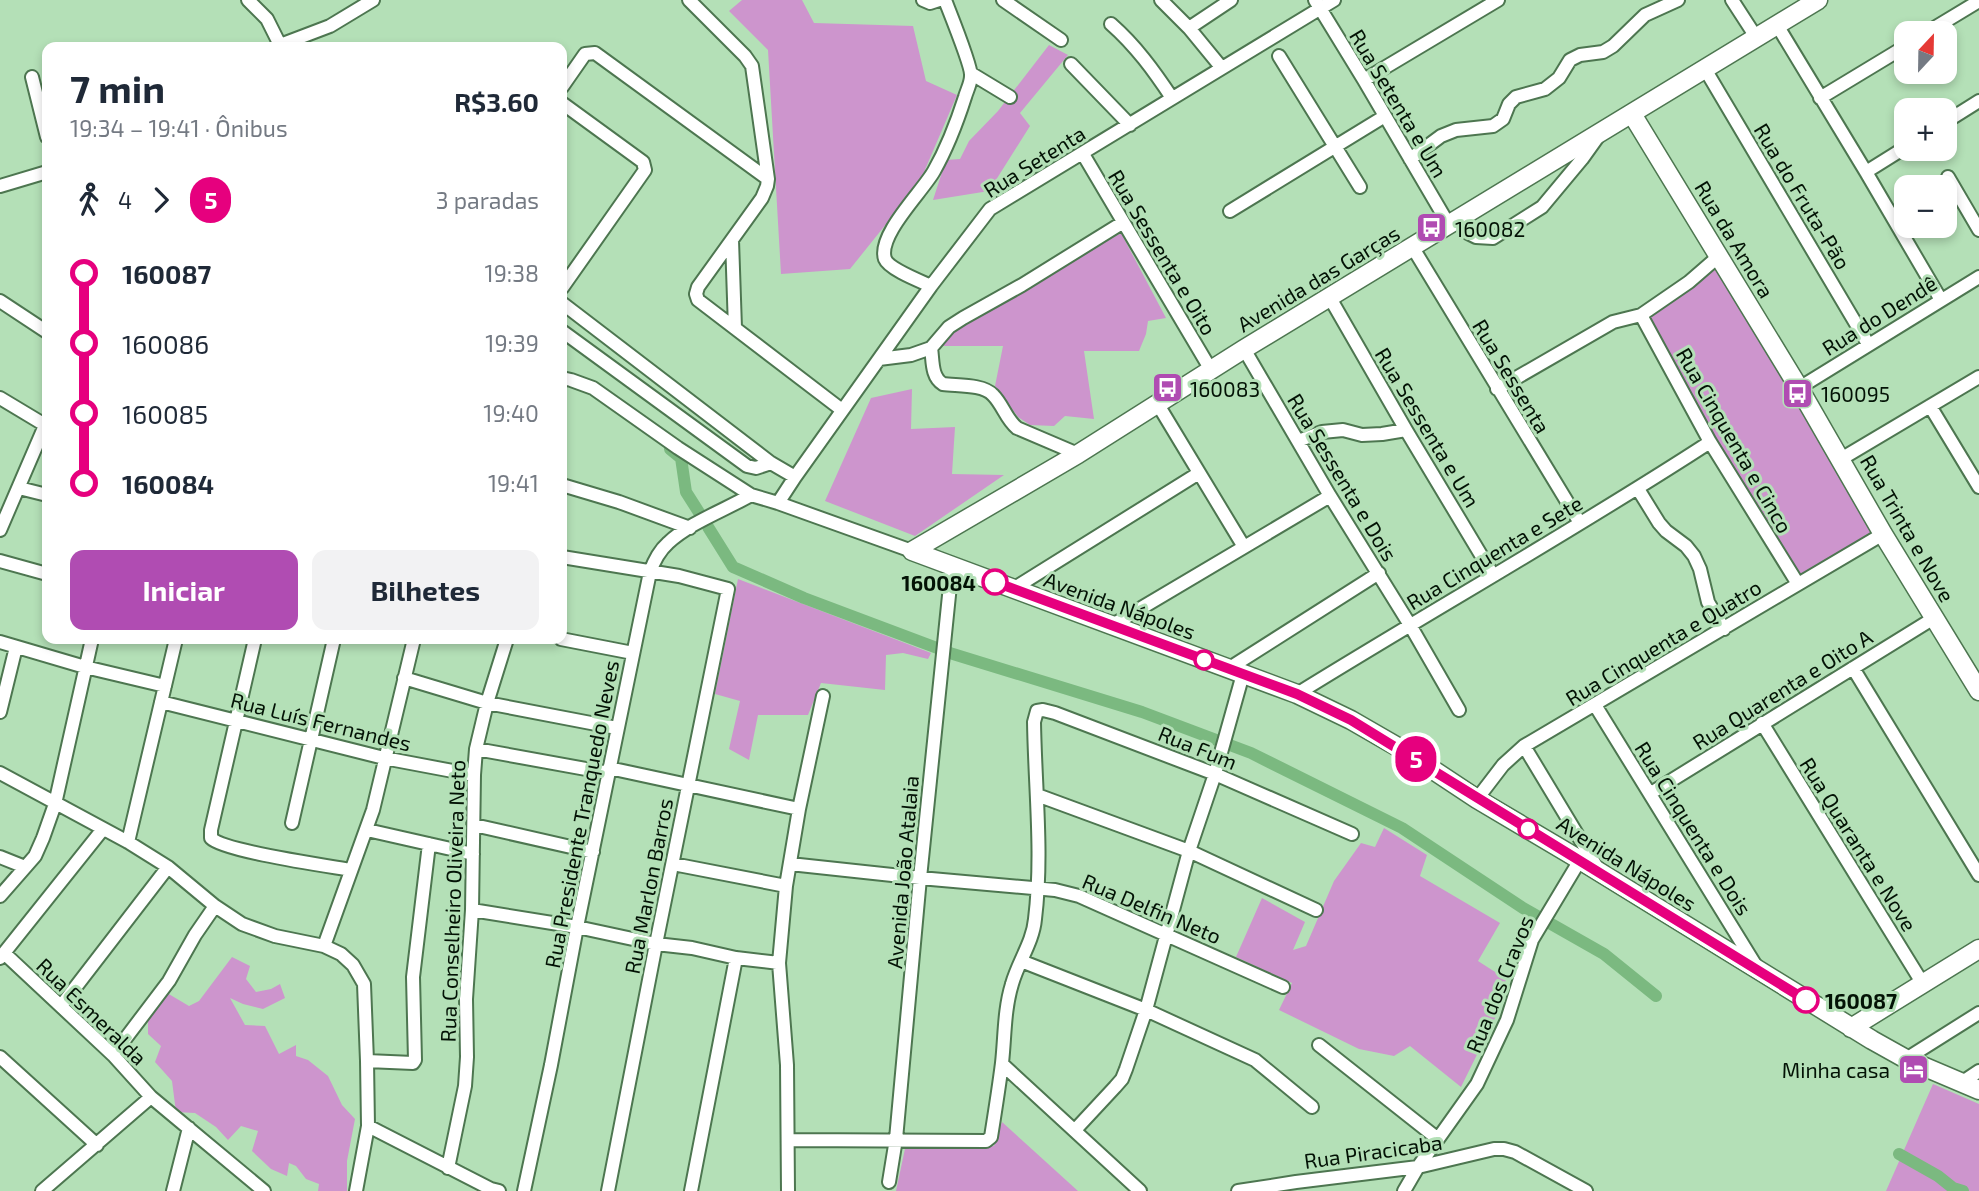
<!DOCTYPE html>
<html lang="pt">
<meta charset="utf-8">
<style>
:root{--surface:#fff;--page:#f2f2f3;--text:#1f2937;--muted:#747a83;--accent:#b04cb2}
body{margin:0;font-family:"Exo 2",sans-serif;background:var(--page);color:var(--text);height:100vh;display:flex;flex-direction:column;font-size:26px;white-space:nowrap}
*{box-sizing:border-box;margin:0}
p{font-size:23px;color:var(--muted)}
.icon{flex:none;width:38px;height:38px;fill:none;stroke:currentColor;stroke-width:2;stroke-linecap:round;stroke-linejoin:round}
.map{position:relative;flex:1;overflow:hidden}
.sheet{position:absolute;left:42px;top:42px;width:525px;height:602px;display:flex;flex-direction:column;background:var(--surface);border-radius:14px;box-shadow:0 4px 10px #0003}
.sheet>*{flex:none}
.badge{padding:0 14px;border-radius:23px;font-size:24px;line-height:46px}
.needle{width:46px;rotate:22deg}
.fabs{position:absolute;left:1894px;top:21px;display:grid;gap:14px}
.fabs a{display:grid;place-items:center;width:63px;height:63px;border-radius:14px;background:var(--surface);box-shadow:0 4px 10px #0003;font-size:35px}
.map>.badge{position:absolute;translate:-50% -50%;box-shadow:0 0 0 4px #fff}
.legs{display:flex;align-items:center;gap:10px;height:77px;padding:0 28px;font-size:23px}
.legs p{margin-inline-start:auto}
.headline{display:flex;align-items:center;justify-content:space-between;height:119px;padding:0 28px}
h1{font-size:38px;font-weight:700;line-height:52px}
.action{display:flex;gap:14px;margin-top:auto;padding:14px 28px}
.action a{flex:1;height:80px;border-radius:14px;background:var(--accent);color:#fff;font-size:28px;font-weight:700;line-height:80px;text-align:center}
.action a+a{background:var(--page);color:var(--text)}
ul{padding:0 28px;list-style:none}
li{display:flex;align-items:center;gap:24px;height:70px;font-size:26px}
li i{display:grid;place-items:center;width:10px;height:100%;margin:0 9px;background:currentColor}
li i::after{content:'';width:18px;height:18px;margin:-9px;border:5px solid;border-radius:50%;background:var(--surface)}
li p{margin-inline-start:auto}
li:first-child i{background:linear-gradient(#0000 50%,currentColor 0)}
li:last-child i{background:linear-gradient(currentColor 50%,#0000 0)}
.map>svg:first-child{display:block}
.green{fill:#cd95cd}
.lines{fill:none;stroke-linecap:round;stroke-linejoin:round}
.canal{stroke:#7bb980;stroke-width:12}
.street-casing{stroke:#4d7650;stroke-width:16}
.secondary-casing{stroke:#4d7650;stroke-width:21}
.street{stroke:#fff;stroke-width:12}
.secondary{stroke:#fff;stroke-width:18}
.line-1-casing{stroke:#fff;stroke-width:16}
.line-1{stroke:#e6007e;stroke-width:10}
.stop-1-dot{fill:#fff;stroke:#e6007e;stroke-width:3.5}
.labels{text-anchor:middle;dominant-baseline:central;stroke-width:6;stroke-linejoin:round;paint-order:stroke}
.street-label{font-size:21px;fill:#031205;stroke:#b4e0b7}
.poi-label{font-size:21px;fill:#031205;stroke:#b4e0b7;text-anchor:start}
.stop-label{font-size:21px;font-weight:bold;fill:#031205;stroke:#b4e0b7;text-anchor:end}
</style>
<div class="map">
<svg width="1979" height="1191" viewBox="0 0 1979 1191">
<rect width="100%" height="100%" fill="#b4e0b7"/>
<!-- green -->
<path class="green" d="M742,0H802L814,23L913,26L926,81L957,95L921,179L895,213L850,269L781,274L768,50L729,11Z
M1049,45L1068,55L1020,113L1030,126L989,191L933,200L946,160L960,159L969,141L998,111Z
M1121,233L1166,318L1148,321L1146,334L1139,351H1084L1094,419L1065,416L1054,426L1030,425L1018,417L995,386L1003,346H942L955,329Z
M1719,256L1883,534L1798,584L1641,315Z
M912,389L911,429L955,427L952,474L1004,475L915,536L825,501L871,398Z
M738,579L931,653L928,659L903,653L886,655L885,690L821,683L808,715H758L749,760L729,749L740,701L715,694Z
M1384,828L1427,855L1420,876L1500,923L1478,961L1506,979L1500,1008L1461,1087L1410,1046L1394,1056L1359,1049L1279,1010L1292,983L1236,957L1262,898L1305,922L1293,950L1306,946L1334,881L1361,843L1375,847Z
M232,957L250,966L246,979L256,992L271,989L280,984L285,998L263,1009L243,1004L230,998L245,1025L265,1026L279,1054L296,1045V1056L308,1060L328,1076L342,1105L355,1119L347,1161V1191H318L319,1184L306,1179L296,1166L289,1163L287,1176L271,1169L252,1151L258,1131L241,1126L228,1140L216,1127L195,1113L176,1112L172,1081L155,1062L161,1046L148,1034V1016L167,993L189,1006L199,1001Z
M1933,1084L1979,1104V1191H1886Z
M1002,1122L1078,1191H896L906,1144L994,1146Z"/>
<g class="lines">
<!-- canal -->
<path class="canal" d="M670,449L681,458L686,492L700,514
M708,527L733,567L804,598L953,654L1142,712L1251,753L1402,828L1523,908L1604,954L1656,996
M1899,1154L1938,1176L1953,1188L1963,1191"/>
<defs>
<path id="street" d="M248,0L267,19L281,47
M689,0L745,56L752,66L768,179L767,186L762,198L698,287L696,294L698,300L842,410
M923,0L930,3L939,0
M1003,0L1061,40
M1161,0L1189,28L1221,67
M1315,0L1364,80L1449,225
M1732,0L1756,37
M1111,24C1136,46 1154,71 1172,98
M1777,25L1866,172L1941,300
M1189,28L1231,0
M1926,33L1979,1
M280,45L330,26L373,0
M1279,56L1360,187
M1071,64L1130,125
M1705,69L1868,344
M972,74L1010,97
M32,77L47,137
M1364,80L1498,0
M562,87L585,54L595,53L768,179
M1820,98L1906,46
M562,103L643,162L645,170L562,288
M1944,123L1979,101
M1083,154L1211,370
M1410,159L1441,136L1456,130L1493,126L1503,119L1509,104L1516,97L1545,89L1559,78L1570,60L1580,55L1603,52L1613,46L1645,15L1678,0
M1866,172L1906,147
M1948,177L1979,230
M0,186L47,172
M1230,211L1385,116
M1460,219L1468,233L1476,237L1493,238L1542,207L1582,159L1597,138
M732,240L735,328
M1413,248L1580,523
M931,286C920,281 889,269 885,259C877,235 923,191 934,171C947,148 957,122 965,97C967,90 971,83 971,76C972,67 950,13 945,0
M1330,298L1406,430L1493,575
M0,301L47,332
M562,303L771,463L795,477
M1641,315L1710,442L1798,584
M562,331L747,466L756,468L771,463
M931,348C933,360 931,377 943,384C957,386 983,384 993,395C1003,405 1006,419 1017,428L1078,454
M1244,349L1330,496L1410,625L1459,710
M879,359L911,355L931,348L949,327L963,318L1022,285L1122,223
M562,378L571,380L593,388L678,448L751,495L778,503L912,551
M1799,388L1979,277
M1497,389L1613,322L1641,315L1689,282L1719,256
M0,398L45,425
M1157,403L1244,547
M1930,406L1979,487
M1298,441L1322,432L1343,430L1362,435L1382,434L1406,430
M1841,459L1979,377
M562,485L619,502L690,528
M19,488L47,495
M1638,489L1659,523L1666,531L1686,546L1694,556L1700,569L1708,602L1724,629
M778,503L795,477L931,286L990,209L1334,0
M0,530L47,421
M562,557L679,576L728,589L656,944L608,1191
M0,561L47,574
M1013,589L1199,473
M1111,626L1330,496
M255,639L211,830V838C223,851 328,866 351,870
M561,639L633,653
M0,642L85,667L165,686
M1853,668L1979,875
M1228,669L1379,573
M404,678L487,703L617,728
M1297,694C1434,609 1575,530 1710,442
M161,702L384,758L474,775
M1595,705L1756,966
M0,712L16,647
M1762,723L1923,984
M1524,746L1598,869
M476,749L608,773
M609,768L799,809
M0,773L128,842L168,867L215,906L242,924L275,936L324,946L341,954L353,965L364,984L367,1061L368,1126L356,1191
M1651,793L1934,618
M1037,795L1189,851L1316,910
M1477,799L1503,765L1524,746L1883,534
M292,823L334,639
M474,825L593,852
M367,830L473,854
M128,842L176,639
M0,857L25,867
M673,864L786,886
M790,864L920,878L1055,890L1079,896L1283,987
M0,896L35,856L43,838L55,804L92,639
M472,910L577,927L656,944L692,948L736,958L779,963
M324,946L373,810L414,639
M4,953L113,1055L151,1097L264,1191
M0,958L103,829
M1021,961L1146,1010L1255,1060L1312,1107
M61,1006L168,867
M1319,1045L1438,1139
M113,1055L169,981L195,935L215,906
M0,1057L97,1145
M1906,1059L1979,1013
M367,1061L413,1063L415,1060L413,977L429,844
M1002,1064L1140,1191
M1961,1083L1979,1071
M368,1126L491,1189L499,1191
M1075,1130L1115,1087L1122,1079L1126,1069L1146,1010L1189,851L1215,774L1243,674
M788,1140L986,1141L991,1137C995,1112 999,1087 1002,1063C1005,1036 1004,1010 1012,984C1018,962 1033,942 1035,919C1043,854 1035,788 1034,722L1037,711L1043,710L1055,713L1215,774L1352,834
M448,1168L465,1086L467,1057L466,999L472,910L474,775L476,749L487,703L507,639
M889,1182L896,1139L920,878L952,566
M42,1191L151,1097
M173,1191L189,1128
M524,1191L551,1065L577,927L650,572C654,561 659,551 668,543C689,523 725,510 751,495
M691,1191L736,958
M788,1191L787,1065L779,963L786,886L799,809L823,696
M1238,1191L1296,1182L1418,1167L1494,1149H1504L1515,1152L1586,1191
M1404,1191L1418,1167L1477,1084L1507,1020L1532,940L1580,860"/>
<path id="secondary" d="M1632,114L1799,388L1883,534L1979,691
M912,551L1297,694L1351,720L1403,750L1477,799L1580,860L1872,1040L1906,1059L1979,1090
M912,551L1078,454L1244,349L1818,0
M1851,1028L1979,949"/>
</defs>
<!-- street casing -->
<use href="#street" class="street-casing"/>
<!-- secondary casing -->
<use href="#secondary" class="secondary-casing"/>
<!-- street -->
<use href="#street" class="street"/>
<!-- secondary -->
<use href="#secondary" class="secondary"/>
</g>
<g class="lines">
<defs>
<path id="line-1" d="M995,582L1297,694L1351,720L1806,1000"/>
</defs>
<!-- line-1 casing -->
<use href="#line-1" class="line-1-casing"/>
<!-- line-1 -->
<use href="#line-1" class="line-1"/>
</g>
<!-- icons -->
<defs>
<symbol id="bus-square" viewBox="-11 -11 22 22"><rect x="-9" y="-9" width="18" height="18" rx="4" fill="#b04cb2" stroke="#b4e0b7"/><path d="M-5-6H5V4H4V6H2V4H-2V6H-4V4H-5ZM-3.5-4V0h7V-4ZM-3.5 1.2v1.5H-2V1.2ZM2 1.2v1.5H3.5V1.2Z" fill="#fff"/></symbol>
<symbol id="hotel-square" viewBox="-11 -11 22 22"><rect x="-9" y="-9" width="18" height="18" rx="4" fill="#b04cb2" stroke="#b4e0b7"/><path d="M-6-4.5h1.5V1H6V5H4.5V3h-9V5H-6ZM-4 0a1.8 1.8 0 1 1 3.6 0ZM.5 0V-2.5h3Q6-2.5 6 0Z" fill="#fff"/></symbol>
</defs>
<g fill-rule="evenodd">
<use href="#bus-square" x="1414" y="210" width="35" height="35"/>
<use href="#bus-square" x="1150" y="370" width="35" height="35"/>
<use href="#bus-square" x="1780" y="376" width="35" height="35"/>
<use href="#hotel-square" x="1896" y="1052" width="35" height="35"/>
</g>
<!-- markers -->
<g class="stop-1-dot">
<circle cx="995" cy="582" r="12"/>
<circle cx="1204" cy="660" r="9"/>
<circle cx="1528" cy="829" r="9"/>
<circle cx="1806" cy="1000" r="12"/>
</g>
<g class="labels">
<!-- street labels -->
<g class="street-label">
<text transform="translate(1399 103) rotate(59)">Rua Setenta e Um</text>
<text transform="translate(1034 161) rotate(-32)">Rua Setenta</text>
<text transform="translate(1803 196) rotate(59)">Rua do Fruta-Pão</text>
<text transform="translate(1735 239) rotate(59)">Rua da Amora</text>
<text transform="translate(1163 252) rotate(59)">Rua Sessenta e Oito</text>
<text transform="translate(1318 278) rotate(-31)">Avenida das Garças</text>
<text transform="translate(1879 315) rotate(-32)">Rua do Dendê</text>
<text transform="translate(1512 376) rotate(59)">Rua Sessenta</text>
<text transform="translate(1428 427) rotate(59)">Rua Sessenta e Um</text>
<text transform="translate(1735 440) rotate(60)">Rua Cinquenta e Cinco</text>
<text transform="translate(1343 477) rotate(59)">Rua Sessenta e Dois</text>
<text transform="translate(1908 528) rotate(60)">Rua Trinta e Nove</text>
<text transform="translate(1494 552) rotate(-31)">Rua Cinquenta e Sete</text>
<text transform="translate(1120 605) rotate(20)">Avenida Nápoles</text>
<text transform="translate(1663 642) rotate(-31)">Rua Cinquenta e Quatro</text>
<text transform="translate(1782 689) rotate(-32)">Rua Quarenta e Oito A</text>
<text transform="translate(321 721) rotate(14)">Rua Luís Fernandes</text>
<text transform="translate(1198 747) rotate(22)">Rua Fum</text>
<text transform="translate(581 814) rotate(-79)">Rua Presidente Tranquedo Neves</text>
<text transform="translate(1694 828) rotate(58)">Rua Cinquenta e Dois</text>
<text transform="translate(1859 844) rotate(58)">Rua Quaranta e Nove</text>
<text transform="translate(1627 863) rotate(32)">Avenida Nápoles</text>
<text transform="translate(902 872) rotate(-85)">Avenida João Atalaia</text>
<text transform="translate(648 886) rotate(-79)">Rua Marlon Barros</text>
<text transform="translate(452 901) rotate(-88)">Rua Conselheiro Oliveira Neto</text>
<text transform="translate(1152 908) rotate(23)">Rua Delfin Neto</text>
<text transform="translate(1499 984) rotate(-68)">Rua dos Cravos</text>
<text transform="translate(92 1011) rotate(44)">Rua Esmeralda</text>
<text transform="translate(1373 1151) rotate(-8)">Rua Piracicaba</text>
</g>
<!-- poi labels -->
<g class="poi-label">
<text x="1455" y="228">160082</text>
<text x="1190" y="388">160083</text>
<text x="1821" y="393">160095</text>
<text x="1890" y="1069" text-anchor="end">Minha casa</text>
</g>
<!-- stop labels -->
<g class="stop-label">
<text x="976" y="582">160084</text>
<text x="1825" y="1000" text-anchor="start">160087</text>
</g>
</g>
</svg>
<div class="fabs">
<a><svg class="needle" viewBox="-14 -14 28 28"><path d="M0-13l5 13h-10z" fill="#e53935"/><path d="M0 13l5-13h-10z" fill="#747a83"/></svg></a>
<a>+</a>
<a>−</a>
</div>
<b class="badge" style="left:1416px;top:759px;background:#e6007e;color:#fff">5</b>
<section class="sheet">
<div class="headline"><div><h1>7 min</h1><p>19:34 – 19:41 · Ônibus</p></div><b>R$3.60</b></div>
<div class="legs"><svg class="icon" aria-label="walk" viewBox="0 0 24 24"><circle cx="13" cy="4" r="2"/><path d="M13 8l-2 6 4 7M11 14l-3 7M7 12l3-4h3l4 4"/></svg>4<svg class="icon" aria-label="forward" viewBox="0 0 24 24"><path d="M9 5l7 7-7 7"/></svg><b class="badge" style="background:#e6007e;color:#fff">5</b><p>3 paradas</p></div>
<ul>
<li><i style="color:#e6007e"></i><b>160087</b><p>19:38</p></li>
<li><i style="color:#e6007e"></i><span>160086</span><p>19:39</p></li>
<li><i style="color:#e6007e"></i><span>160085</span><p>19:40</p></li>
<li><i style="color:#e6007e"></i><b>160084</b><p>19:41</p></li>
</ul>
<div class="action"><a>Iniciar</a><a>Bilhetes</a></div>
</section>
</div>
